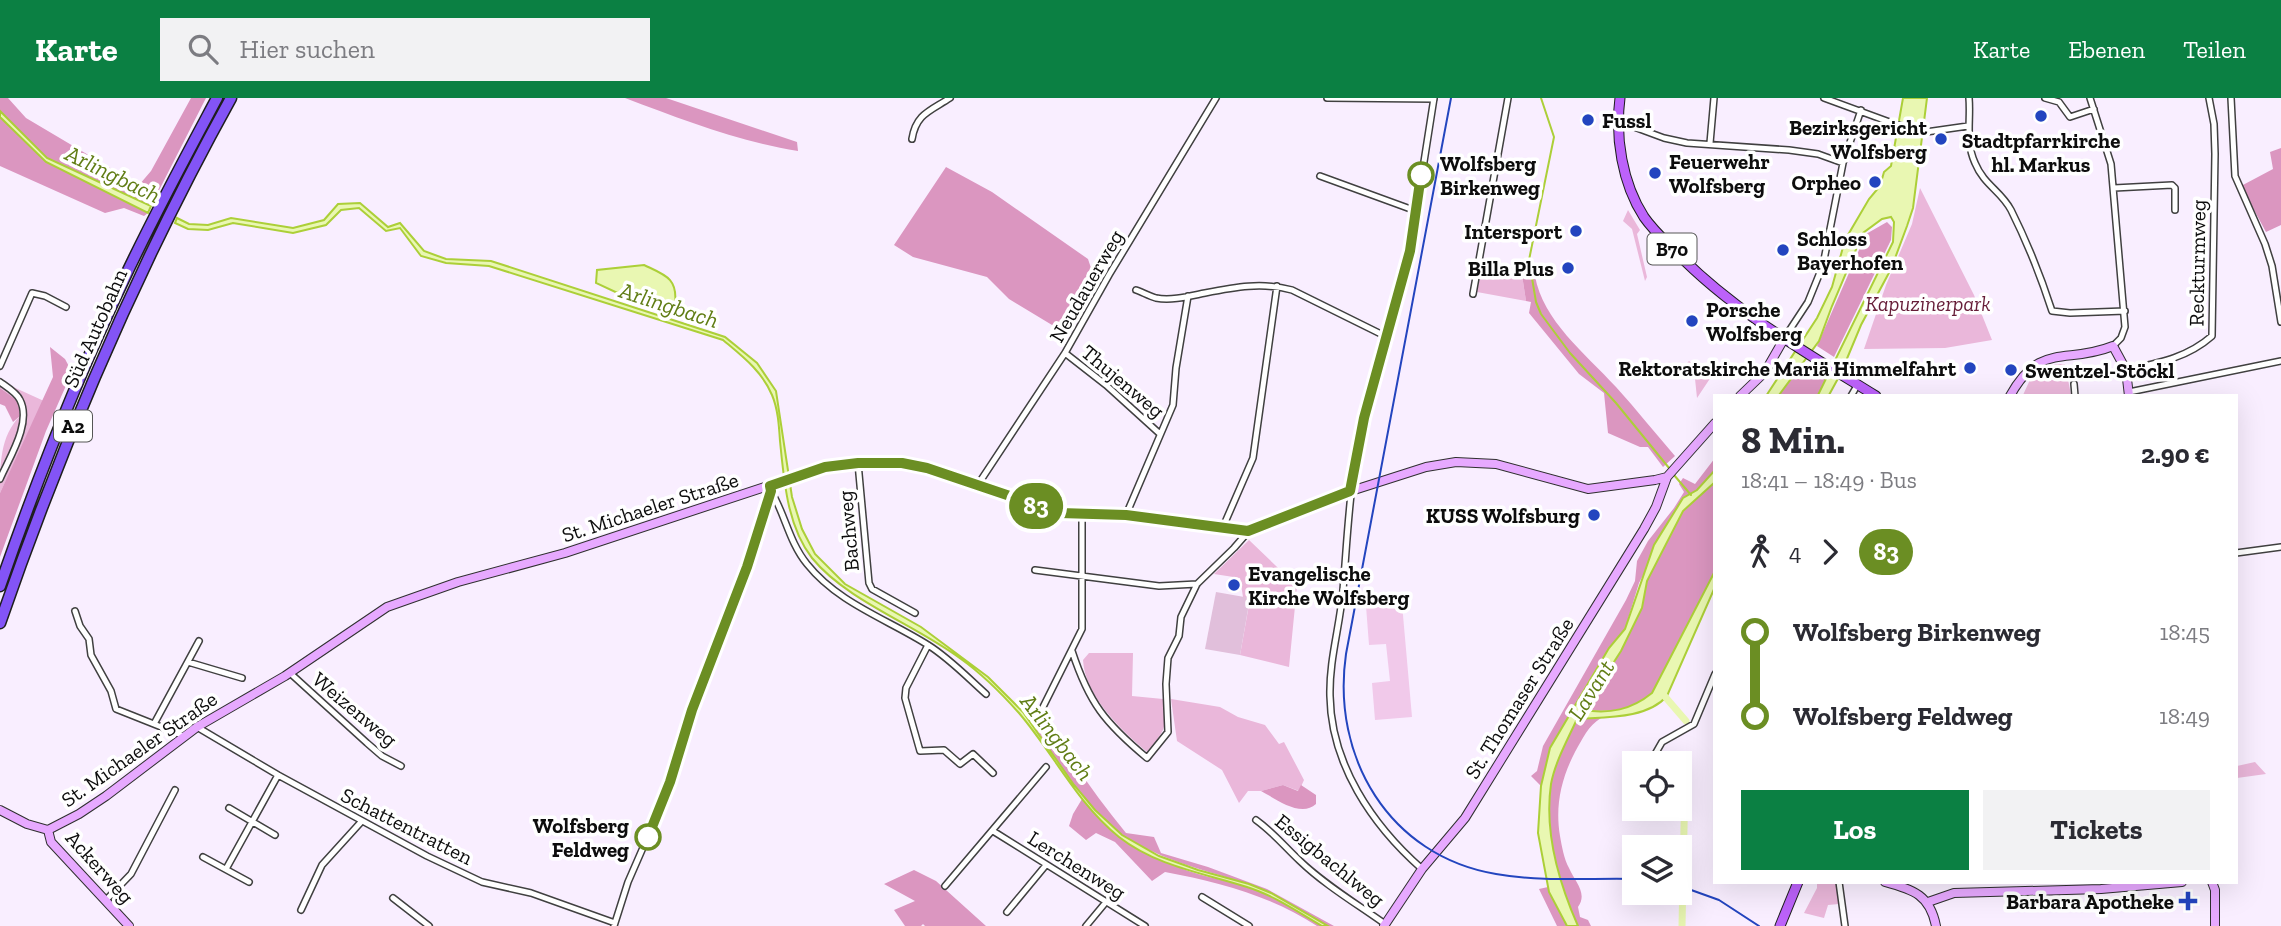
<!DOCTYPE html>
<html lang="de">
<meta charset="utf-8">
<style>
:root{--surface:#fff;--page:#f2f2f3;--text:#2b2b33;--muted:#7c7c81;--accent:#0b8043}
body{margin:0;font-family:"Zilla Slab",serif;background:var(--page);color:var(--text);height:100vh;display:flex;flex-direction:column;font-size:26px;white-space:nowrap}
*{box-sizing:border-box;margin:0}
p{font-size:23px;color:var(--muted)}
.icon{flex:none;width:38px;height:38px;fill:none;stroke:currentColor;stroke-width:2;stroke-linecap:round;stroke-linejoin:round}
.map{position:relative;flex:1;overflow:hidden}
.drawer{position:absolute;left:1713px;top:296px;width:525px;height:490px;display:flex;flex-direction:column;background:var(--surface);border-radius:0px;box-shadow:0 7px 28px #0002}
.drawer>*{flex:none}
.badge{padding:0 14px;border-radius:23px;font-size:24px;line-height:46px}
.buttons{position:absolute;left:1622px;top:653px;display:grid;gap:14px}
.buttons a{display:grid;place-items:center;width:70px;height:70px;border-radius:0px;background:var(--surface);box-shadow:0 7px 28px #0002;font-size:35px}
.map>.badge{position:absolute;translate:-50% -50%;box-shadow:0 0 0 4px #fff}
.legs{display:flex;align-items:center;gap:10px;height:77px;padding:0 28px;font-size:23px}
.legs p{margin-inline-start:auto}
.head{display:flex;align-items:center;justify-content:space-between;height:119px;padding:0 28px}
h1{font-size:38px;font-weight:700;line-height:52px}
.primary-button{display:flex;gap:14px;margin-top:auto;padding:14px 28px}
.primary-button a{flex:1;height:80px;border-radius:0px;background:var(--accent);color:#fff;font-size:28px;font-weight:700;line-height:80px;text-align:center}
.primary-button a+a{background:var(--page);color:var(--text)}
ul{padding:0 28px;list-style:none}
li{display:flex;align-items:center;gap:24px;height:84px;font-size:26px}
li i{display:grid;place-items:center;width:10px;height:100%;margin:0 9px;background:currentColor}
li i::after{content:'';width:18px;height:18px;margin:-9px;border:5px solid;border-radius:50%;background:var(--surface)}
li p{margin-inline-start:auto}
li:first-child i{background:linear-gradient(#0000 50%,currentColor 0)}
li:last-child i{background:linear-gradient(currentColor 50%,#0000 0)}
header{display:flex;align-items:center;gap:42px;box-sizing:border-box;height:98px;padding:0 35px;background:var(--accent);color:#fff}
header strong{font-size:33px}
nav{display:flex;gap:38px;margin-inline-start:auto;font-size:24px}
.search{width:490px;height:63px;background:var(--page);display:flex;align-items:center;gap:18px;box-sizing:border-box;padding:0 24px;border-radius:0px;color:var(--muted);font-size:26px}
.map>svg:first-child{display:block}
.green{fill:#eab7da}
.forest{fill:#db96c0}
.cemetery{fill:#e1bfdb}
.pitch{fill:#f1c9ea}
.water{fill:#e9f7b2;stroke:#accf38;stroke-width:2}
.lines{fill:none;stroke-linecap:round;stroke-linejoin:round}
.stream{stroke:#accf38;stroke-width:2}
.canal{stroke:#e9f7b2;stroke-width:7}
.street-casing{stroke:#404040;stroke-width:8}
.secondary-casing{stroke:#2f2f2f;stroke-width:10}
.primary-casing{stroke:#1e1e1e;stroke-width:11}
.highway-casing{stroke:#1e1e1e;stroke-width:13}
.street{stroke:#fff;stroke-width:5}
.secondary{stroke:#e7a9ff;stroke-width:8}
.primary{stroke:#bc62fa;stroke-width:9}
.highway{stroke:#8354f6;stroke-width:10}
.rail{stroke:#2345bf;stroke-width:2}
.line-1-casing{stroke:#fff;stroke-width:16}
.line-1{stroke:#6b8e23;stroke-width:10}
.poi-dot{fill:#2345bf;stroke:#fff;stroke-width:2.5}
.stop-1-dot{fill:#fff;stroke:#6b8e23;stroke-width:3.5}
.labels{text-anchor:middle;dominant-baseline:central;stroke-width:7;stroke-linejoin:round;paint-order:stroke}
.shield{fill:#fff;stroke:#565656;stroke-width:2}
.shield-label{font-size:19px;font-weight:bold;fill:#0d0d0d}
.poi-label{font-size:21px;font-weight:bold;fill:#0d0d0d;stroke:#fff;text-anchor:end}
.stop-label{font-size:21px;font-weight:bold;fill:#0d0d0d;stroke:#fff;text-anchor:start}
.street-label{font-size:21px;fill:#0d0d0d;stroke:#fff}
.park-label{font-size:21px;font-style:italic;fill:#661d38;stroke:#fff}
.water-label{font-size:23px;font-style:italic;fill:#607d14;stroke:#fff}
</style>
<header>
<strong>Karte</strong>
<div class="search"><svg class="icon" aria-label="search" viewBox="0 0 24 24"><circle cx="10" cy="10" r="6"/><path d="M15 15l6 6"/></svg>Hier suchen</div>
<nav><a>Karte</a><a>Ebenen</a><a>Teilen</a></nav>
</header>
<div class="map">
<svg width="2281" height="828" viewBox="0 0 2281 828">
<rect width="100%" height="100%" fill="#f9eeff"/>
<!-- green -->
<path class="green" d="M1920,90L1974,197L1992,242L1945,250L1864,251L1886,187L1912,126Z
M1628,112L1640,132L1637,136L1647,179L1645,183L1632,131L1623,123Z
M1483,165L1511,170L1510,176L1522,177L1526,203L1477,194Z
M1689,263L1711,279L1697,300L1694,271L1687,265Z
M2057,266H2065L2071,297H2023L2034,273Z
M0,283L44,303L0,395C0,367 0,338 20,318L18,303L0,290Z
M1249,442L1297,488L1289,569L1240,557L1250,501L1243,499L1240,480L1214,476Z
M1089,555H1133L1132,598L1163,601C1166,631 1167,630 1147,654C1121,632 1085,598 1083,562Z
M1171,601L1220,609L1238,619L1265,627L1279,646L1284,644L1304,682L1299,693L1283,687L1261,693H1248L1239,705L1222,672L1177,643Z
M2255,664L2266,676L2237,680V668Z
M1817,784H1836L1837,787L1839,806L1828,807L1824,820L1804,815L1817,790Z"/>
<!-- forest -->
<path class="forest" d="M0,0H8L26,20L139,87L151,73L191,0H206L151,108L47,60L0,13Z
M625,0H666L797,44L798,53C739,44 681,21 625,0Z
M0,19L46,64L148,115L144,118L124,110L105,115L0,68Z
M2281,50V127L2266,134L2241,88L2273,71L2270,54Z
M946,69L992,94L1088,161L1096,185L1072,225L1057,230L1009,201L987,179L913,159L894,147Z
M1887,124L1892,129L1891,142L1834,259L1817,248L1866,136Z
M1522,177L1535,178C1543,223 1585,255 1616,289C1636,311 1655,335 1675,358L1663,369L1648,349H1640L1608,335L1604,295L1579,276L1529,215L1531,204L1526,203Z
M50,249L65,261L72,274L46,333L0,459V395L53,279Z
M1803,265L1827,279L1818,297L1779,298Z
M0,290L18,303L20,318L13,324L5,308L0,306Z
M1715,360L1713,375L1697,392L1683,400L1639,485L1625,531L1609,550L1550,650L1541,688L1531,678L1537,673L1543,648L1626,502L1635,483L1637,463L1648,443L1674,410L1684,394L1679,386L1683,380L1695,386Z
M1715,384V431L1713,441L1715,448V473L1652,595C1630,613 1612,614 1583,612L1621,553L1642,510L1647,483L1683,413Z
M1049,620C1069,662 1097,699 1126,735L1154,739L1161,755L1208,769L1267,791L1334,828H1328C1302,813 1276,795 1248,786C1205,772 1163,763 1124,738C1086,713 1061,668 1036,631Z
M1601,620C1588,628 1583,640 1575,654C1561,681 1555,708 1560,738C1562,749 1564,761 1569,770C1575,784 1588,795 1578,809L1580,819L1588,822L1591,828H1578C1559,785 1544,734 1551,686C1555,664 1568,641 1577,621Z
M1283,687L1298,693L1301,687L1316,697V706C1301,720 1276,701 1261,693Z
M1082,701C1113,738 1152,762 1198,776C1215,781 1234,784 1250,790C1276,800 1299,814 1322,828H1317C1271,798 1219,784 1165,774L1152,783L1115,744L1096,735L1086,742L1069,728L1073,716Z
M914,772L936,783L986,828H925L923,826L921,828H905L894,812L915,803L884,786Z
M1548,789L1549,794L1567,828H1557L1539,791Z"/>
<!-- cemetery -->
<path class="cemetery" d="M1216,494L1250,500L1240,557L1205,551Z"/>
<!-- pitch -->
<path class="pitch" d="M1402,506L1412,619L1375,622L1372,585L1390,583L1386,546L1369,547L1366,508Z"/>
<!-- water -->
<path class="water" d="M1903,0H1927L1913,110L1907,128L1891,171L1861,227L1841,275L1829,297H1818L1893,144L1894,124L1891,119L1882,121L1863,135L1832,208L1819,243L1779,297L1766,298L1817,220L1832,189L1845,142L1869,101L1880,88L1884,74L1891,68Z
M0,13L47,60L151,108L148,115L46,64L0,19Z
M360,105L388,129L400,125L424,153L446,161L491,163L725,239L757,265L776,293L792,399L802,431L815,456L845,486L921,529L988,579L1023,614L1074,687L1095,712L1122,737L1159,758L1198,772L1249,786L1271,795L1328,828H1322C1298,814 1273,797 1247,789C1203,775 1156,768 1119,739C1076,704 1054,656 1019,615C1002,596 982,576 961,561C916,527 847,503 812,460C787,428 784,382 780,343C779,328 778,311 772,297C762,273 742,258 723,242L489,168L446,165L421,158L400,130L386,133L359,110L341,112L326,127L293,135L233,125L208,132L188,131L175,125L177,120L189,126L208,127L231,120L293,130L324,122L338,106Z
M644,167C665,177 678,180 675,206L670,211L624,198L596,185L597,172Z
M1715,372V384L1683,413L1647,483L1642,510L1621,553L1583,612C1610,616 1631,612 1652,595L1715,473V489L1667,598C1647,621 1606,619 1577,621C1568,641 1555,664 1551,686C1544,734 1559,785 1578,828H1567L1549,794L1538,735L1541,688L1550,650L1609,550L1625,531L1654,447L1683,400L1697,392Z"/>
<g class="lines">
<!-- stream -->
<path class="stream" d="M1541,0L1554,39L1529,162L1536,204L1541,216L1570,255L1616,305L1669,370
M1674,377L1691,397"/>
<!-- canal -->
<path class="canal" d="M1661,594L1686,623
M1682,828L1685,682"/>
<defs>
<path id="street" d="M1327,0L1434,1
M1824,0L1895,26L1926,34L1968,28
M1969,0C1971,22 1965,43 1975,65C1984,87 2001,93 2011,112C2027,144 2041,179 2052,213L2070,215L2125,213
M2045,0L2059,4L2070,19L2094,11
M2090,0L2111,66L2125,229L2121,240L2113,248
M2231,0L2235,78L2265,146L2272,168L2281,224
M1618,23L1664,40L1687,45L1789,52L1818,56L1843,65
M912,41C916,16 930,13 950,0
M1710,45L1714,0
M1320,78L1416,113
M2114,90L2172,87L2175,90V112
M1136,192C1142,194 1149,198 1156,200C1172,203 1190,198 1205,195C1235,189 1262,184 1292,192L1387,239
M1473,196L1508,0
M1785,239L1808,204L1823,167L1843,65L1861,12
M1065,255L1106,287L1160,336
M0,268L32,195L45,198L66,209
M2126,272C2158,265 2187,260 2212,238L2215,56L2214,26L2209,0
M0,284C7,289 17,295 20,302C32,325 9,360 0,381
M2074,286L2075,298
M2129,294L2281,263
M1851,298L1858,286
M858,365L869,485L872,491L915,515
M977,388L1065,255L1109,177L1216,0
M771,393C785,416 789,444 807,466C838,505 887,521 928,547C949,560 967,579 986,596
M1126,417L1173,307L1176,270L1188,198
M1223,429L1253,360L1277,188
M2236,455L2281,449
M1035,472L1159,488L1197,486
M75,513L80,528L89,541L91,557L111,593L116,611L184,638
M928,547L906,590L905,600L920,653L944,652L960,666L973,656L993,675
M1072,553C1089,605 1105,625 1147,660L1168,634L1166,586L1168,560L1179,538L1181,519L1197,486L1234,450L1248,434
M188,564L242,580
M290,575L367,645L382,658L401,668
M1043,609L1082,531V417
M154,626L199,543
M197,629L278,677L427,758L482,784L531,795L615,825
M1650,665L1662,644L1694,626L1715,576
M229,710L275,737
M1256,722C1274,735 1284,748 1300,763C1325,787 1357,806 1385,826
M993,733L1145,828
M203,759L249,784
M226,771L278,677
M1422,771C1372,727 1331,666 1330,598C1329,562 1340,528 1343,492C1347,445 1349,397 1357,350L1410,153L1434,0
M1839,784L1845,828
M945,788L1046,669
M1202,799L1249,828
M393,800L429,828
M106,802L131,776L175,692
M301,812L322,767L361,724
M1007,814L1046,767
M614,828L628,784L659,713L692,612L747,469L771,393L770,388
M1086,828L1106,804"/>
<path id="secondary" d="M1740,298L1765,274L1785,239
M2010,298C2040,243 2066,267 2113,248L2126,272L2129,298
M0,712L27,726L48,732L79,716L106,698L197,629L285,578L387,509L458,484L565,455L825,369L858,365H902L927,370L1060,415L1126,417L1248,434L1351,393L1426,369L1456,364L1496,366L1588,391L1655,382L1667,379L1715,325
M48,732L51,744L129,828
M1885,784C1914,792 1930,797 1936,828
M2212,784L2215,792V828
M1928,804L1954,795L2101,791L2182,784
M1384,828L1422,771L1465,720L1644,431L1656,409L1667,379"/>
<path id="primary" d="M1620,0C1615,39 1622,85 1644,119C1653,132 1665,143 1676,154C1733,213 1807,255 1876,298
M1780,828L1798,784"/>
<path id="highway" d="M0,488C36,384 77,280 124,181C153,119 185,60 217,0
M0,525C63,343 138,168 231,0"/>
</defs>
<!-- street casing -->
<use href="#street" class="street-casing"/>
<!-- secondary casing -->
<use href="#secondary" class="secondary-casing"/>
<!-- primary casing -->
<use href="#primary" class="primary-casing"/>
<!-- highway casing -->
<use href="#highway" class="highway-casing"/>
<!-- street -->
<use href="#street" class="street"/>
<!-- secondary -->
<use href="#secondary" class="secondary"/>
<!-- primary -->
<use href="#primary" class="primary"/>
<!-- highway -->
<use href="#highway" class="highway"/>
<!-- rail -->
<path class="rail" d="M1451,0L1346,556C1331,659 1389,758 1496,776C1541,784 1589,780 1634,781
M1680,788L1719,802L1759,828"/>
</g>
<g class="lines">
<defs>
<path id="line-1" d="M648,739L670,684L692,612L747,469L771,393L770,388L825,369L858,365H902L927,370L1060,415L1126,417L1248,433L1350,393L1364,320L1410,153L1421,77"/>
</defs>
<!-- line-1 casing -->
<use href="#line-1" class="line-1-casing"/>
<!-- line-1 -->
<use href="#line-1" class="line-1"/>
</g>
<!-- markers -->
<g class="poi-dot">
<circle cx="2041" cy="18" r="7"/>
<circle cx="1588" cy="22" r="7"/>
<circle cx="1941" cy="41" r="7"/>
<circle cx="1655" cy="75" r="7"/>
<circle cx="1875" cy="84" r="7"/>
<circle cx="1576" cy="133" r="7"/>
<circle cx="1783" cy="152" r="7"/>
<circle cx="1568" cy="170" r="7"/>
<circle cx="1692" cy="223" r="7"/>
<circle cx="1970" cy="270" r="7"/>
<circle cx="2011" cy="272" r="7"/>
<circle cx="1594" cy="417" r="7"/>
<circle cx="1234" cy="487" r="7"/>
<path d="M2184.5 792.5h7v7h7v7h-7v7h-7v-7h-7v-7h7z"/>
</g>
<g class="stop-1-dot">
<circle cx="1421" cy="77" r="12"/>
<circle cx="648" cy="739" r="12"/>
</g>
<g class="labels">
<!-- shield labels -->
<g class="shield">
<rect x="1647.5" y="135.5" width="49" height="31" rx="5"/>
<rect x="54" y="312.5" width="38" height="31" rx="5"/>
</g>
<g class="shield-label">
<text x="1672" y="151">B70</text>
<text x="73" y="328">A2</text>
</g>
<!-- poi labels -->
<g class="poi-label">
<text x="1602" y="22" text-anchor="start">Fussl</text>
<text x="1927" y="29">Bezirksgericht<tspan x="1927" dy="24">Wolfsberg</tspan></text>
<text x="2041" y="42" text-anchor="middle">Stadtpfarrkirche<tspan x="2041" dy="24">hl. Markus</tspan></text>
<text x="1669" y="63" text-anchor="start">Feuerwehr<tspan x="1669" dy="24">Wolfsberg</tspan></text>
<text x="1861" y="84">Orpheo</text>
<text x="1562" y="133">Intersport</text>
<text x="1797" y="140" text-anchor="start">Schloss<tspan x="1797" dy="24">Bayerhofen</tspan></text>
<text x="1554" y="170">Billa Plus</text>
<text x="1706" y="211" text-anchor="start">Porsche<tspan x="1706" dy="24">Wolfsberg</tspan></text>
<text x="1956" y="270">Rektoratskirche Mariä Himmelfahrt</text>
<text x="2025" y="272" text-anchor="start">Swentzel-Stöckl</text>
<text x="1580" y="417">KUSS Wolfsburg</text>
<text x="1248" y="475" text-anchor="start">Evangelische<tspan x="1248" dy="24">Kirche Wolfsberg</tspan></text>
<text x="2174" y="803">Barbara Apotheke</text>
</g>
<!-- stop labels -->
<g class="stop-label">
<text x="1440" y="65">Wolfsberg<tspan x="1440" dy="24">Birkenweg</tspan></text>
<text x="629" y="727" text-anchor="end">Wolfsberg<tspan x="629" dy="24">Feldweg</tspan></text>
</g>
<!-- street labels -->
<g class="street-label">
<text transform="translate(2197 165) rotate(-89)">Reckturmweg</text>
<text transform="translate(1086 188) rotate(-60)">Neudauerweg</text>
<text transform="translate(95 230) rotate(-66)">Süd Autobahn</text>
<text transform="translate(1123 283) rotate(40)">Thujenweg</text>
<text transform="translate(650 409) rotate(-18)">St. Michaeler Straße</text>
<text transform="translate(848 433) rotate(-95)">Bachweg</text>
<text transform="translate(1519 600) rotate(-58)">St. Thomaser Straße</text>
<text transform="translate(355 611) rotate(40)">Weizenweg</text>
<text transform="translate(139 651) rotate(-35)">St. Michaeler Straße</text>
<text transform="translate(407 728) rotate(27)">Schattentratten</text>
<text transform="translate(1330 762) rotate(39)">Essigbachlweg</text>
<text transform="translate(1077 767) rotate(32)">Lerchenweg</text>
<text transform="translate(100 769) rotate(48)">Ackerweg</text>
</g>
<!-- park labels -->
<g class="park-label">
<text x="1928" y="205">Kapuzinerpark</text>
</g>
<!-- water labels -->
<g class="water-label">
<text transform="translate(113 76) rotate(26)">Arlingbach</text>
<text transform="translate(669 207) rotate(18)">Arlingbach</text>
<text transform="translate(1591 592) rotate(-58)">Lavant</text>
<text transform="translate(1057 639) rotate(52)">Arlingbach</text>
</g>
</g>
</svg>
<div class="buttons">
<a><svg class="icon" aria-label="locate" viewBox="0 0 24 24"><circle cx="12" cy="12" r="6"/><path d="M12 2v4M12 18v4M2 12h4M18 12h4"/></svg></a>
<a><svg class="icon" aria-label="layers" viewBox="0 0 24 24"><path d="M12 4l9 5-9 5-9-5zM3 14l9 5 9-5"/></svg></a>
</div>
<b class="badge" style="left:1036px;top:408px;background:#6b8e23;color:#fff">83</b>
<section class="drawer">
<div class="head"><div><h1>8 Min.</h1><p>18:41 – 18:49 · Bus</p></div><b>2.90 €</b></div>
<div class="legs"><svg class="icon" aria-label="walk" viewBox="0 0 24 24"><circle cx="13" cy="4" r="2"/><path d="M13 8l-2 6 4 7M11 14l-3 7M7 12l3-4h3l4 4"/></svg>4<svg class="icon" aria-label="forward" viewBox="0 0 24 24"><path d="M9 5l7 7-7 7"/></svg><b class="badge" style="background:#6b8e23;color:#fff">83</b></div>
<ul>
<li><i style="color:#6b8e23"></i><b>Wolfsberg Birkenweg</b><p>18:45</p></li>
<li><i style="color:#6b8e23"></i><b>Wolfsberg Feldweg</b><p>18:49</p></li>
</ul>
<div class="primary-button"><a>Los</a><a>Tickets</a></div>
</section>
</div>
